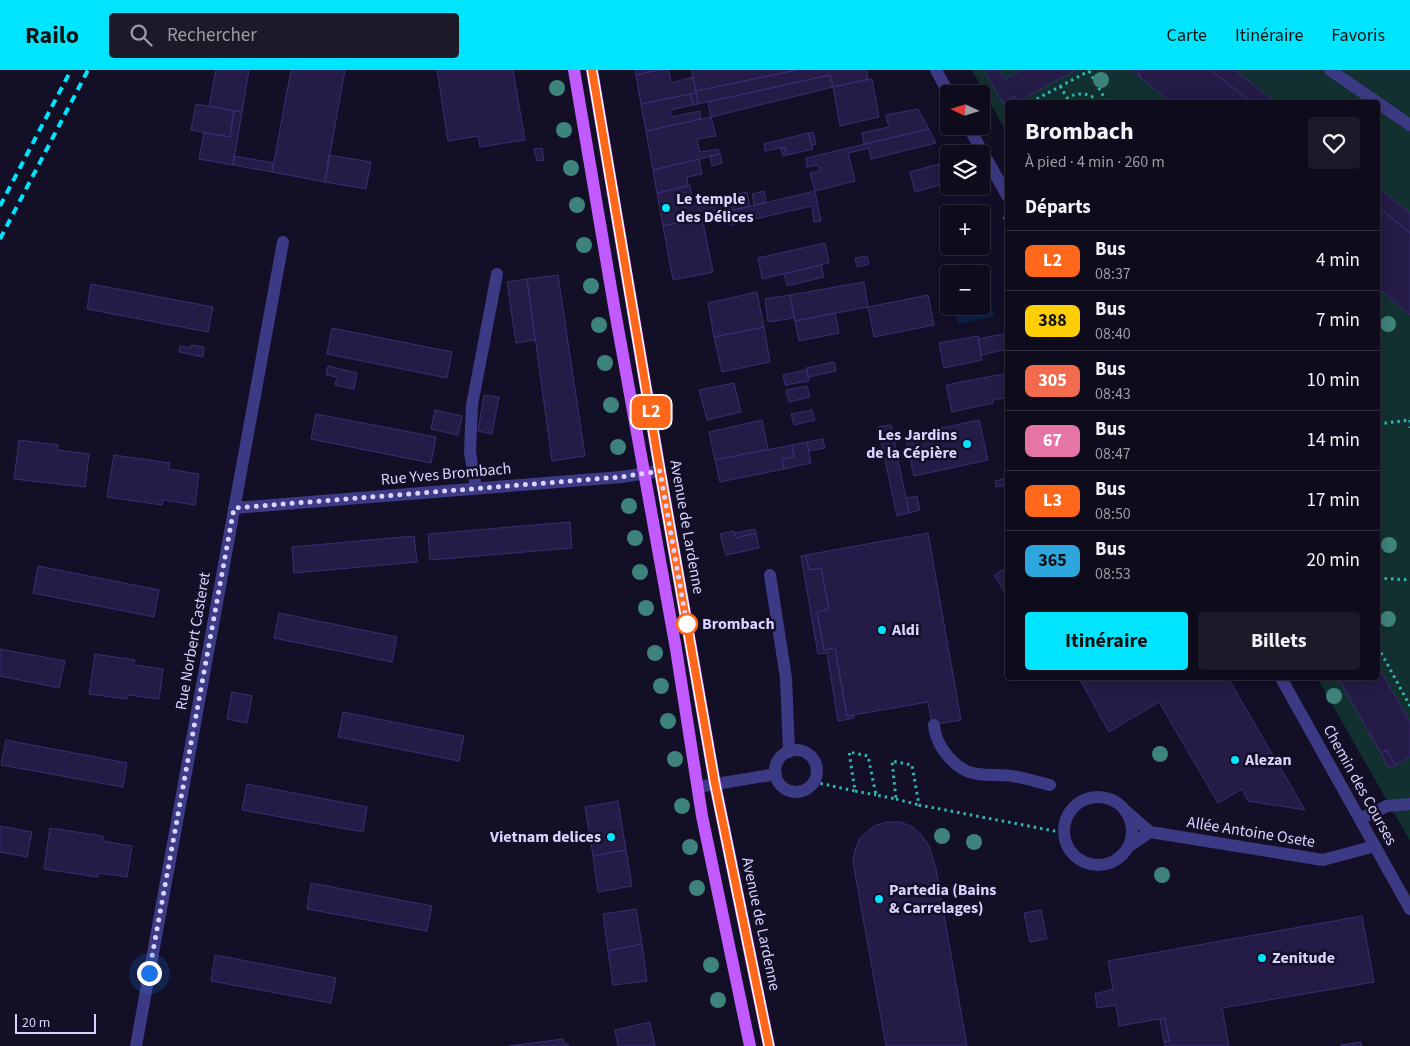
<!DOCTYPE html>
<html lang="fr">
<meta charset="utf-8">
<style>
:root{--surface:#0e0b1c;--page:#1c1929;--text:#f1f3f6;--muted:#9b9ba3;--line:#2e2b3b;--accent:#00e5ff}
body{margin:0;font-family:"Source Sans 3",sans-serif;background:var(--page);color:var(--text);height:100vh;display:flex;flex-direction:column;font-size:19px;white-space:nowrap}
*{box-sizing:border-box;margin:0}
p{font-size:16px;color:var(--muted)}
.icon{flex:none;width:28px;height:28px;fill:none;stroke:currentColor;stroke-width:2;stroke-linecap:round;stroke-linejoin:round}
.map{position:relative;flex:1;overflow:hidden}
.sheet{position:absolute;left:1005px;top:30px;width:375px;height:580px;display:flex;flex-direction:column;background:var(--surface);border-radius:5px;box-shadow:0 2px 12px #0003,0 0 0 1px var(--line)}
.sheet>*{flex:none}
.badge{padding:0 10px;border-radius:8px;font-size:18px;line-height:32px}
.needle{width:32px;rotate:274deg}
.tools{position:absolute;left:940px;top:15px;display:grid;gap:10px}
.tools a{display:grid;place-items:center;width:50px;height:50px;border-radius:5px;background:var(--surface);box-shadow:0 2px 12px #0003,0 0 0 1px var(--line);font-size:25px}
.scale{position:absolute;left:15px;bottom:12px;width:81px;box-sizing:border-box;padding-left:5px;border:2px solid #d9d4ff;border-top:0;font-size:14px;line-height:18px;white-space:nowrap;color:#d9d4ff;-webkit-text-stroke:4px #130f26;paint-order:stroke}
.you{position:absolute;width:25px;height:25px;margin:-12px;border:4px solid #fff;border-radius:50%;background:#1a73e8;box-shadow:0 0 0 8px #1a73e833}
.map>.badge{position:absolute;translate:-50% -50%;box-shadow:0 0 0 2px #fff}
h2{padding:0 20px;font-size:19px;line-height:45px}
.round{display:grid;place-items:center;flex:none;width:52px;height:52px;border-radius:5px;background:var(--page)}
.overview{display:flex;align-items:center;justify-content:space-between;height:85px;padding:0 20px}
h1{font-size:24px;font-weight:700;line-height:38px}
.action{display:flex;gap:10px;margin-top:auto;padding:10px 20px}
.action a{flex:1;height:58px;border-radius:5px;background:var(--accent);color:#111;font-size:20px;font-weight:700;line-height:58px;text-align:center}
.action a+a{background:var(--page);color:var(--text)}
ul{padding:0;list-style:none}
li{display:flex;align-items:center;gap:15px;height:60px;padding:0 20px;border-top:1px solid var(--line)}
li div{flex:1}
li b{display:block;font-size:19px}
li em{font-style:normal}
li .badge{min-width:55px;font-weight:700;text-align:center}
header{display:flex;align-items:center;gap:30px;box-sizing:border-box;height:70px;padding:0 25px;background:var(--accent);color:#111}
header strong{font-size:24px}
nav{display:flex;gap:28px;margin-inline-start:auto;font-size:18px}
.search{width:350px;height:45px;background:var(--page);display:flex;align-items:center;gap:12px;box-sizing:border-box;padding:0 18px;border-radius:5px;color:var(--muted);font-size:19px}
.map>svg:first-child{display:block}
.green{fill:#12302f}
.water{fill:#0c2248}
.building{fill:#241b47;stroke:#3b2d73}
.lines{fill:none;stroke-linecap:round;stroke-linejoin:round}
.path{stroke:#2fb8b0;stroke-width:3;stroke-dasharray:2.5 4;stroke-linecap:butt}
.lane{stroke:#3d3a85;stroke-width:12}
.street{stroke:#3d3a85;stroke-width:12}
.primary{stroke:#c25bff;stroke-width:12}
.rail{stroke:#00e5ff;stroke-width:4;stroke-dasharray:8 6;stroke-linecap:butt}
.tree{fill:#3d827b}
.line-casing{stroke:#fff;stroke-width:11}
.line{stroke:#ff671b;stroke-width:8}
.walk{stroke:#d9d4ff;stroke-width:5;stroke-dasharray:0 9}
.poi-dot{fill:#00e5ff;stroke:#130f26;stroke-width:2}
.stop-dot{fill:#fff;stroke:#ff671b;stroke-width:2.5}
.labels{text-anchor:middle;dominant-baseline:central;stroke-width:5;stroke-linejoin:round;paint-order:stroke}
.poi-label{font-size:16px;font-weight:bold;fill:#d9d4ff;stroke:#130f26;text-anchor:start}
.street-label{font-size:16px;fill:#d9d4ff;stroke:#130f26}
.stop-label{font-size:16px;font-weight:bold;fill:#d9d4ff;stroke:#130f26;text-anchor:start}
</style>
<header>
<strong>Railo</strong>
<div class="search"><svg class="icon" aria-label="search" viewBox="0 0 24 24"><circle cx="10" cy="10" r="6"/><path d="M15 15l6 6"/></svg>Rechercher</div>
<nav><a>Carte</a><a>Itinéraire</a><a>Favoris</a></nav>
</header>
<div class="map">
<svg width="1410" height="976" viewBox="0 0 1410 976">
<rect width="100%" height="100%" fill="#130f26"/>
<!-- green -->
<path class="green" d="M972,0H1410V771L1317,608H1378V32H1008L1007,63Z"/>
<!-- water -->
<path class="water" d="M990,231L994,246L958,254L955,238L965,236H981V233Z"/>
<!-- building -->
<path class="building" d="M216,0H249L242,42L209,36Z
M291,0H345L325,112L272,102Z
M437,0H513L525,70L480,77L478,66L448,71Z
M635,0H659L636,5Z
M659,0H669L671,13L693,7L696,23L641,34L636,5Z
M691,0H797L696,21Z
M797,0H867L868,9L833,17L830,5L698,34L696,21Z
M984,0H999L1005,9L1022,0H1076L1017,32L1014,26L1003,33Z
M1132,0H1138L1141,8Z
M1138,0H1211L1251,32H1171L1141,8Z
M1211,0H1235L1275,32H1251Z
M830,5L833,17L711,47L708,32Z
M872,9L879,47L840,56L833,17Z
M696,23L698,34L693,35L690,24Z
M690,24L693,35L670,40L671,47L700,41L701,49L646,61L641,34Z
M1014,26L1018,32H1008V41L1003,33Z
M196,34L234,41L230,67L191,60Z
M918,39L929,59L864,74L862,63L889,57L886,45Z
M234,41L242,42L233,95L199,89L204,63L230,67Z
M711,47L716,66L697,69L700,82L718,79L720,84L653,100L646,61Z
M929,59L936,73L871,89L869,78L848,83L855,111L815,121L810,103L820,101L818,95L807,97L806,88Z
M813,62L816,74L812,75L808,63Z
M808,63L813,79L787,85L785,77L765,81L764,74Z
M785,77L787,85L783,86L781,78Z
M542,78L544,90L537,91L534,79Z
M720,84L722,93L712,96L710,86Z
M329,85L371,92L366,119L325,112Z
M234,86L274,93L272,102L233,95Z
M699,89L702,104L687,107L688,116L657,123L653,100Z
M939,94L943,114L915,122L910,102Z
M690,115L693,134L747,122L750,136L663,156L657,123Z
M1378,117L1410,143V163L1378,137Z
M764,121L766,132L754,135L752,124Z
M815,121L821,151L814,152L812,136L729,155L727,142Z
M1378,137L1410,163V245L1378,218Z
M702,147L713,202L673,210L663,156Z
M825,173L829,193L762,209L758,188Z
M867,186L869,194L857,197L855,188Z
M821,195L824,207L787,216L784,204Z
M558,205L585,386L552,391L527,209Z
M527,209L535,270L516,273L507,212Z
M864,212L868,237L795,251L790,225Z
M91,214L213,237L208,262L87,239Z
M757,222L764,257L714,267L708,233Z
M790,225L794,248L768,252L765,229Z
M928,225L934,255L874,267L868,237Z
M835,243L839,263L799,271L795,251Z
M764,257L770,292L722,302L714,267Z
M332,258L452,282L447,308L327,284Z
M1008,263V279L981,285L978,269Z
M978,266L982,290L944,298L939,273Z
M191,275L204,277L203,287L179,282L180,276L191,278Z
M834,292L836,301L808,307L806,298Z
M328,296L357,303L354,319L335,315L337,307L326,305Z
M807,300L809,311L785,315L783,305Z
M1008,303V327L993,330V333L952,342L946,315Z
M734,313L741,342L707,350L699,320Z
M807,316L810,327L789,332L786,320Z
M484,325L499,327L492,364L478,361Z
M435,340L462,346L458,365L431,359Z
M812,340L815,350L794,355L791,344Z
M316,344L436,367L431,393L311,369Z
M762,350L768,379L715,390L709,362Z
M979,350L988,390L914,406L905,366Z
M891,355L909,443L897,446L878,357Z
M823,369L825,378L809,381L807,372Z
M19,370L58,375L57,380L89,384L85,417L14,409Z
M807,372L811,393L784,399L782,389L794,387L792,375Z
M792,375L794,387L782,389L784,399L720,412L715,390Z
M114,385L170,393L168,399L199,404L195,435L163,430L162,435L107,427Z
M1007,408L1008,415L996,417L995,411Z
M917,426L920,440L909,443L906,428Z
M570,452L572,478L430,490L428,464Z
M755,459L756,463L736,468L735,463Z
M734,461L736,468L756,463L759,478L726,485L720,464Z
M928,463L961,650L932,655L928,632L847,646L835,578L824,580L817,542L829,539L821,498L809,500L806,485Z
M414,466L417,492L294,503L292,477Z
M806,485L809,500L821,498L829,539L817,542L824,580L835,578L847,646L854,645V648L838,651L827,583L818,584L801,486Z
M38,496L159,520L154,547L33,523Z
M1008,497V528L994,505Z
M279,543L397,567L392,592L274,568Z
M0,579L65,591L59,618L0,606Z
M95,584L135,590L134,595L163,599L159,629L128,625L127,629L89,624Z
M1378,596L1410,652V687L1395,695L1387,680L1381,683L1338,608H1378Z
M1079,608H1228L1305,740L1248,731L1242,719L1218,733L1159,632L1109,662Z
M232,622L252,626L247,653L227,649Z
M343,642L464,666L459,691L338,667Z
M6,670L127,693L123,717L1,695Z
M1387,680L1395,695L1389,698L1381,683Z
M247,714L367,737L363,762L242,740Z
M618,731L626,780L593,786L585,737Z
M887,752H900L911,756L920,763L929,776L936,799L967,976H886L853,792L855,780L860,768L874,756Z
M0,756L32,762L27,787L0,782Z
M50,758L103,766V771L132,776L127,807L99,803L98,807L44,799Z
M626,780L632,816L598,822L593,786Z
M311,813L432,836L427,861L307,839Z
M636,839L642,874L608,881L603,844Z
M1041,840L1047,869L1030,872L1024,843Z
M1362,846L1374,912L1222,938L1229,976H1165L1164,972L1169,971L1165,948L1119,956L1116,935L1097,938L1095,924L1113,919L1108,891Z
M642,874L647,911L613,915L608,881Z
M215,885L336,908L331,933L211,911Z
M1165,948L1169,971L1164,972L1160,949Z
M650,952L655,976H618L615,960Z
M563,969V972L569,976H509Z
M1361,972L1362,976H1341V975Z"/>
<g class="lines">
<!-- path -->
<path class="path" d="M1089,1L1107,32
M1060,16L1067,28C1078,22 1089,22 1099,32
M1031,32L1089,1
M1062,32L1067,28
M1004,147L1008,153
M1410,350V358
M1378,354L1409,350
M1378,508L1410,510
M1378,577L1410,636
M814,712L855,721L849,682L868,686L876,725L896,729L892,691L912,695L919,735L1065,763
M855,721L876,725
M896,729L919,735"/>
<!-- lane -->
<path class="lane" d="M1330,0L1377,32
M1378,33L1410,55
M476,418L470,382L472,335L497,204
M770,505L786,608L789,682
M934,655C935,672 948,690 963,699C974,707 998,704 1012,706C1025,708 1037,712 1050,715
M775 701a21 21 0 1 1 42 0a21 21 0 1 1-42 0Z
M698,717L776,704
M1064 761a34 34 0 1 1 68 0a34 34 0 1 1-68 0Z
M1127,742L1150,762L1128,777
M1360,749L1387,736L1410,734
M1150,762L1323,790L1375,776"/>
<!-- street -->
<path class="street" d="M936,0L949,24
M968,56L1008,127
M234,438L621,407L660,401
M1281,608L1410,839
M136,976L283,172"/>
<!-- primary -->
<path class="primary" d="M574,0L614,236L676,579L702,746L750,976
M592,0L660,401L715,714L769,976"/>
<!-- rail -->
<path class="rail" d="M0,136L71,0
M0,169L88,0"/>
</g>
<!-- trees -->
<g class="tree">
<circle cx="1101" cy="10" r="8"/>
<circle cx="557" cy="18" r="8"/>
<circle cx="564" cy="60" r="8"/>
<circle cx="571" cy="98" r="8"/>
<circle cx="577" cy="135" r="8"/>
<circle cx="584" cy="175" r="8"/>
<circle cx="591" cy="216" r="8"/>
<circle cx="1388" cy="254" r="8"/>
<circle cx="599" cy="255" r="8"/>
<circle cx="605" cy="293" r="8"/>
<circle cx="611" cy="335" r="8"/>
<circle cx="618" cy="377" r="8"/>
<circle cx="629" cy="436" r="8"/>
<circle cx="635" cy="468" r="8"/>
<circle cx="1389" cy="475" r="8"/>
<circle cx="640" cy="502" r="8"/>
<circle cx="646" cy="538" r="8"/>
<circle cx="1388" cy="549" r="8"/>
<circle cx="655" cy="583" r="8"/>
<circle cx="661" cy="616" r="8"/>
<circle cx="1334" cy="626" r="8"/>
<circle cx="668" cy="651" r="8"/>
<circle cx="1160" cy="684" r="8"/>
<circle cx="675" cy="689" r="8"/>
<circle cx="682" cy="736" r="8"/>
<circle cx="942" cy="766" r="8"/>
<circle cx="974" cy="772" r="8"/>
<circle cx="690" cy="777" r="8"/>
<circle cx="1162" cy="805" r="8"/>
<circle cx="697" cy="818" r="8"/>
<circle cx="711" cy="895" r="8"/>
<circle cx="718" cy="930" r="8"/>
</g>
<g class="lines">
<defs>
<path id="line" d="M592,0L660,401L715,714L769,976"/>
</defs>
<!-- line casing -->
<use href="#line" class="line-casing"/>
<!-- line -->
<use href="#line" class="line"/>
<!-- walk -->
<path class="walk" d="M149,903L234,438L620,407L660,401L688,561L687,554"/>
</g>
<!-- markers -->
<g class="poi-dot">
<circle cx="666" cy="138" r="5"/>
<circle cx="967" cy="374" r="5"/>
<circle cx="882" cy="560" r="5"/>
<circle cx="1235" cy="690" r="5"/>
<circle cx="611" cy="767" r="5"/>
<circle cx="879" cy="829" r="5"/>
<circle cx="1262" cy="888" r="5"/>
</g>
<circle class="stop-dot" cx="687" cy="554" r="10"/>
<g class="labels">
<!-- poi labels -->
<g class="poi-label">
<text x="676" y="129">Le temple<tspan x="676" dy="18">des Délices</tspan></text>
<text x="957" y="365" text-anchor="end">Les Jardins<tspan x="957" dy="18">de la Cépière</tspan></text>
<text x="892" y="560">Aldi</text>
<text x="1245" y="690">Alezan</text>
<text x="601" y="767" text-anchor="end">Vietnam delices</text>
<text x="889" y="820">Partedia (Bains<tspan x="889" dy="18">&amp; Carrelages)</tspan></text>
<text x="1272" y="888">Zenitude</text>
</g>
<!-- street labels -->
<g class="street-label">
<text transform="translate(446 404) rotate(-5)">Rue Yves Brombach</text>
<text transform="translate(687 457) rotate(80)">Avenue de Lardenne</text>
<text transform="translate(193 571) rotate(-80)">Rue Norbert Casteret</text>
<text transform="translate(1360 715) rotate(61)">Chemin des Courses</text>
<text transform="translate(1251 762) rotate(9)">Allée Antoine Osete</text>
<text transform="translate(761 854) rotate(78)">Avenue de Lardenne</text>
</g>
<!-- stop labels -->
<g class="stop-label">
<text x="702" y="554">Brombach</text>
</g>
</g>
</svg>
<div class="tools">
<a><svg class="needle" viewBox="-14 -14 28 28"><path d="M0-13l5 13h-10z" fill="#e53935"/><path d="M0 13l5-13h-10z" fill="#9b9ba3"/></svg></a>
<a><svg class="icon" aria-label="layers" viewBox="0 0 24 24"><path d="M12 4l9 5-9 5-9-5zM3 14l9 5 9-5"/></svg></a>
<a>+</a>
<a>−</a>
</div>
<div class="scale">20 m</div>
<div class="you" style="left:149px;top:903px"></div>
<b class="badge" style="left:651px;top:342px;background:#ff671b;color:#fff">L2</b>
<section class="sheet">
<div class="overview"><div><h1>Brombach</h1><p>À pied · 4 min · 260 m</p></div><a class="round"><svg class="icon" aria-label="heart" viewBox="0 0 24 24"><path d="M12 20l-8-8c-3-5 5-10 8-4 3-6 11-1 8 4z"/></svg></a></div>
<h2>Départs</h2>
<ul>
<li><span class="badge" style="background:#ff671b;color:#fff">L2</span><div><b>Bus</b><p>08:37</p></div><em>4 min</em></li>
<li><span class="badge" style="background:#ffce05;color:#111">388</span><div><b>Bus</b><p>08:40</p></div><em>7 min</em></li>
<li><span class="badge" style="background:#f26b4e;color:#fff">305</span><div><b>Bus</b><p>08:43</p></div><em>10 min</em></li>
<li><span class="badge" style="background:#e675a7;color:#fff">67</span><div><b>Bus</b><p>08:47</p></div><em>14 min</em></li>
<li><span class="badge" style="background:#ff671b;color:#fff">L3</span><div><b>Bus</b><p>08:50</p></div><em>17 min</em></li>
<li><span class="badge" style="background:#2da6dd;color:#111">365</span><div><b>Bus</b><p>08:53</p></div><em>20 min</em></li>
</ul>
<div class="action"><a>Itinéraire</a><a>Billets</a></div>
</section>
</div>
